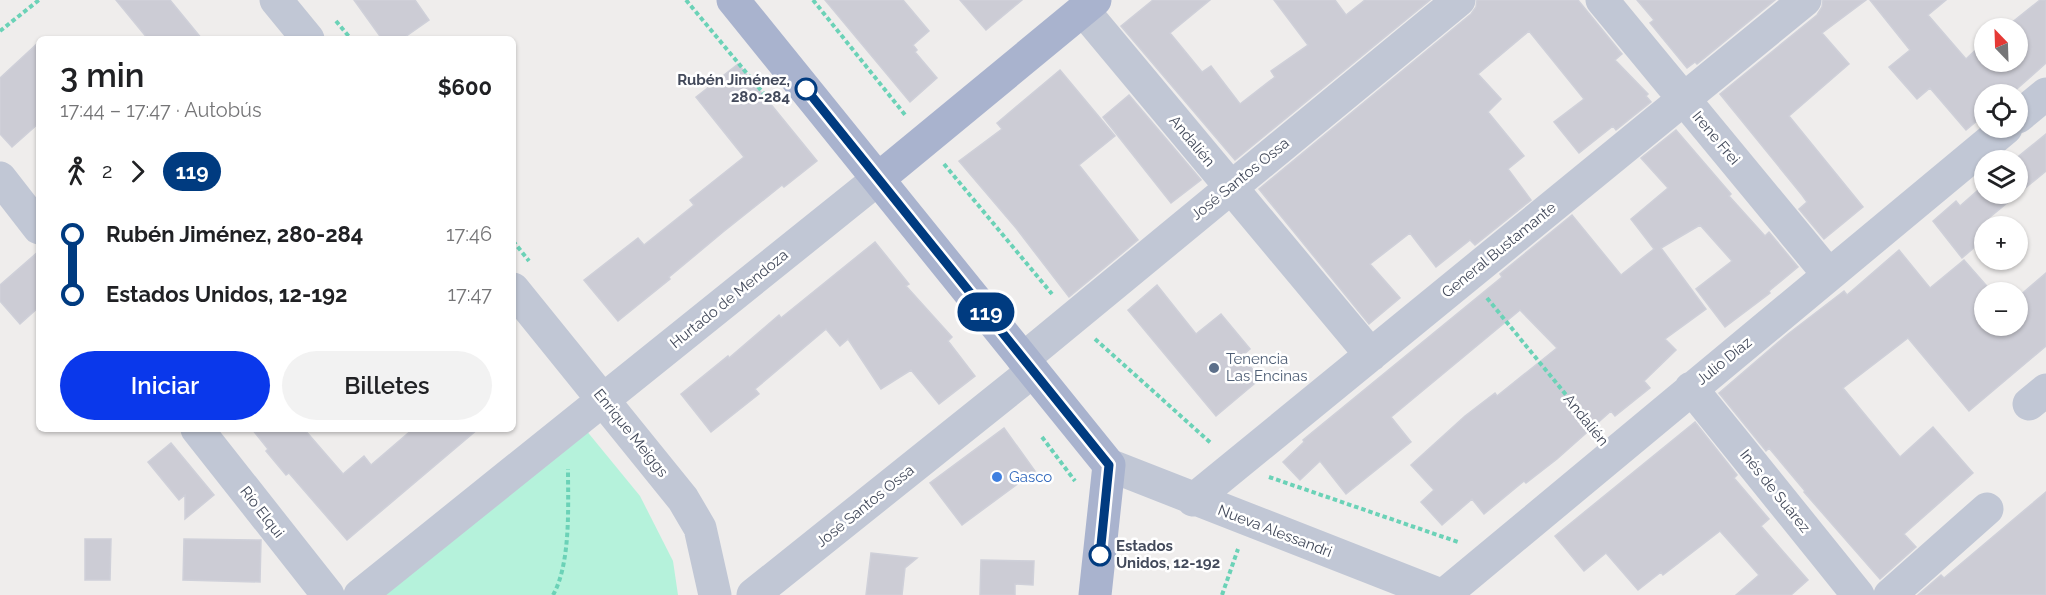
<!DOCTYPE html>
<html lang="es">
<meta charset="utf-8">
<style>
:root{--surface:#fff;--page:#f2f2f2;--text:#202124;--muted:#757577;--accent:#0a38eb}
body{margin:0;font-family:Raleway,sans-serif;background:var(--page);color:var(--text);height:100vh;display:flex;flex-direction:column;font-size:22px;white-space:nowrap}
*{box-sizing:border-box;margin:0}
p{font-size:20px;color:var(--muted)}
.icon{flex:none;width:33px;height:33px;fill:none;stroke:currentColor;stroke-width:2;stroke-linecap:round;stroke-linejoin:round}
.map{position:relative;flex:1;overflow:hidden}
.side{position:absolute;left:36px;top:36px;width:480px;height:396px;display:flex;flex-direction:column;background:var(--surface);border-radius:9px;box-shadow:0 2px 4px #0004}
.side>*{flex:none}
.badge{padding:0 12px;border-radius:20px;font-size:21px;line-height:39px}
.needle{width:39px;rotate:337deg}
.fabs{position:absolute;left:1974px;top:18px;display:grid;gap:12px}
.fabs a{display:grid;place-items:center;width:54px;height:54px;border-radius:50%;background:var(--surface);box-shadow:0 2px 4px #0004;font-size:30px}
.map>.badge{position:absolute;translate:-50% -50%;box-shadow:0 0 0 3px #fff}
.legs{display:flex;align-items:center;gap:9px;height:66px;padding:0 24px;font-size:20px}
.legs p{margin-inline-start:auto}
.head{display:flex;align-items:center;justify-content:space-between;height:102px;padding:0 24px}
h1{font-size:33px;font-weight:600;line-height:45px}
.button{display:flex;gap:12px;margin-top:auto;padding:12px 24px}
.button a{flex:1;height:69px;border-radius:36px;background:var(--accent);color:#fff;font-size:24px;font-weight:600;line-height:69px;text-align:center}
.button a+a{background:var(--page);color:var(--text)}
ul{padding:0 24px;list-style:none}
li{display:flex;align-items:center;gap:21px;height:60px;font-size:22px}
li i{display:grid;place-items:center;width:9px;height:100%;margin:0 8px;background:currentColor}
li i::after{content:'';width:15px;height:15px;margin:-8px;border:4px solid;border-radius:50%;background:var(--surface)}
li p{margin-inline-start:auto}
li:first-child i{background:linear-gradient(#0000 50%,currentColor 0)}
li:last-child i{background:linear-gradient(currentColor 50%,#0000 0)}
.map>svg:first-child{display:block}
.green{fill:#b5f2db}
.building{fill:#ccccd5;stroke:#cfd0d9;stroke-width:1.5}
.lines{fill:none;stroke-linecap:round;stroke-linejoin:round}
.path{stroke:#6bd2b7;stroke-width:4;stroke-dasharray:4.5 3;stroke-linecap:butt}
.minor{stroke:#c1c7d5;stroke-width:33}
.major{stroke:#a9b3ce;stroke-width:33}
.line-1-casing{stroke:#fff;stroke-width:14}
.line-1{stroke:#003b80;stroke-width:9}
.stop-1-dot{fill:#fff;stroke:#003b80;stroke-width:3}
.service-dot{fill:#5c6f8a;stroke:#fff;stroke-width:2}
.shop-dot{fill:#3f7fe0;stroke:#fff;stroke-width:2}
.labels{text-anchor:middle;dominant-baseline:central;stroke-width:5;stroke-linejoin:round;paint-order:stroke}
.stop-label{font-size:15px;font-weight:bold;fill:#434a5b;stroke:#fff;text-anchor:end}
.street-label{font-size:15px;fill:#434a5b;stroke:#fff}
.service-label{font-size:15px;fill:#4e5e75;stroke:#fff;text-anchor:start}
.shop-label{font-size:15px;fill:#366cbe;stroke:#fff;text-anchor:start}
</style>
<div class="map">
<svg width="2046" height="595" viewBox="0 0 2046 595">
<rect width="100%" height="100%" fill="#efedec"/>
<!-- green -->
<path class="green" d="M581,424L640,496L673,561L678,595H371Z"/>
<!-- building -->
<path class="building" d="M116,0H170L202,39H148Z
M354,0H415L429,20L402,39H382Z
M825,0H903L929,31L913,45L917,50L915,52L937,78L910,102Z
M960,0H1022L986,30Z
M1153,0H1210L1170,33L1202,72L1211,66L1240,104L1275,77L1271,71L1308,45L1274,0H1335L1346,15L1365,0H1430L1235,160L1121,26Z
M1477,0H1578L1622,54L1615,60L1648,94L1646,96L1651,102L1616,130L1613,126L1579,153L1554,122L1584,99L1529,31L1478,74L1501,99L1488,112L1524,156L1508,169L1531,200L1475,245L1470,240L1436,267L1410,233L1370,264L1400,298L1369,324L1259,189L1471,14L1476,7Z
M1637,0H1775L1697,64L1695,62L1687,68L1650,23L1654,20Z
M1823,0H1866L1822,33L1849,64L1789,116L1863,207L1824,239L1799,209L1807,202L1802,195L1720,94L1817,15L1822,7Z
M1870,0H1946L1928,15L1966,59L1984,42V62H2018V28H2005L2040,0H2046V63L2011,94H1984V115L1966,130L1930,88L1917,99L1889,67L1910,50Z
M39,42V123L12,147L0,134V78Z
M738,64L817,161L784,187L782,185L723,232L669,277L670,279L618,321L584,280L638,238L644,245L694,205L690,200L744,157L696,97Z
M1060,70L1115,136L1079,165L1138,240L1069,297L1016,228L959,161L1002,129L997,123Z
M1129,95L1201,180L1171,203L1103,117Z
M1676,130L1731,194L1729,196L1765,236L1769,232L1798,267L1769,291L1770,293L1725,327L1696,289L1732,261L1700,225L1661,248L1706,309L1665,339L1676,350L1644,381L1650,388L1615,416L1611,411L1557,459L1526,483L1524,481L1484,514L1472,499L1442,525L1421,502L1434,490L1411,465L1465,416L1495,393L1497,396L1557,348L1520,310L1391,417L1411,442L1346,494L1320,461L1300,480L1283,462L1304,442L1303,440L1502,277L1500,274L1572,215L1621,275L1654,249L1631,219L1668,188L1641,158Z
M2046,134V171L1984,222V239L1962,258L1933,221L1956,201L1960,206L1984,185V194H2018V160H2014Z
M875,242L909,284L906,286L952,337L948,341L975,376L939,404L911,370L881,389L848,339L840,346L826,329L755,389L759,394L711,432L681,394L728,356L729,358L779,315L781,318Z
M1899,250L1930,288L1964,260L1992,292H1984V326H2018V297L2046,273V346L1969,411L1908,338L1843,388L1900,457L1933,427L1973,473L1904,534L1916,547L1880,579L1804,492L1805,491L1769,448L1766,451L1719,393L1788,334L1844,291L1847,295Z
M39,251V307L20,324L0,301V285Z
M1157,285L1196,334L1221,314L1250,349L1242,356L1260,379L1216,416L1128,310Z
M1695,422L1737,475L1734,478L1769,519L1761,526L1808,580L1791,595H1736L1759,575L1720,531L1663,575L1661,572L1638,590L1606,553L1584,571L1555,536Z
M1004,428L1035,471L962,525L930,483Z
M252,429H304L343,474L364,456L371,465L413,429H478L347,540L289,473L286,475L266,451L268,449Z
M171,443L214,495L185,519V495L179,500L148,462Z
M2046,492V595H1918L1941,575L1944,578Z
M85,539H111L110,580H85Z
M184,539L261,540L260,582L183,580Z
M871,553L917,558L905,568L902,595H866Z
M981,560L1034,561L1033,585L1015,584V595H980Z"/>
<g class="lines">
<!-- path -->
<path class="path" d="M686,0L769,100
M813,0L906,116
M336,21L351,39
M0,31L39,0
M944,164L1052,294
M513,241L529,261
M1487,298L1594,429
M1095,339L1212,444
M1042,437L1075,481
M1269,477L1458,542
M553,595C571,563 568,506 568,469
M1222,595L1238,549"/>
<!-- minor -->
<path class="minor" d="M276,0L308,39
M1602,0L1829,275
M1083,10L1371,355
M2018,117L2046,94
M0,178L39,228
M513,289L683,499L700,528L715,595
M1023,359L1459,0
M1691,388L1858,595
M2029,404L2046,390
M197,429L328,595
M1109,465L1441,595
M1193,500L1805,0
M360,595L878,179
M753,595L1033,371
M1444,595L2006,128
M1890,595L1987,509"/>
<!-- major -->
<path class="major" d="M733,0L1109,465L1095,595
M878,179L1095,0"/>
</g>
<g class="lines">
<defs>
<path id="line-1" d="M806,89L1109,465L1100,555"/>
</defs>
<!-- line-1 casing -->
<use href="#line-1" class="line-1-casing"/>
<!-- line-1 -->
<use href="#line-1" class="line-1"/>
</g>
<!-- markers -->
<g class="stop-1-dot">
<circle cx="806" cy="89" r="10"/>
<circle cx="1100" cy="555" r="10"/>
</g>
<circle class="service-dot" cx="1214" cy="368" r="6"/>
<circle class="shop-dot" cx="997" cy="477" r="6"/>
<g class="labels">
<!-- stop labels -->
<g class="stop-label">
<text x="790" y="80">Rubén Jiménez,<tspan x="790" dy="17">280-284</tspan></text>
<text x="1116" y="546" text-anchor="start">Estados<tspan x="1116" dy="17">Unidos, 12-192</tspan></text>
</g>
<!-- street labels -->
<g class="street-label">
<text transform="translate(1716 138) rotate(50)">Irene Frei</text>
<text transform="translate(1192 141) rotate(50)">Andalién</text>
<text transform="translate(1240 179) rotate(-39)">José Santos Ossa</text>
<text transform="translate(1499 250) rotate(-39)">General Bustamante</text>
<text transform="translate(729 299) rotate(-39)">Hurtado de Mendoza</text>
<text transform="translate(1724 361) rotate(-39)">Julio Díaz</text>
<text transform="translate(1586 420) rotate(51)">Andalién</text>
<text transform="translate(631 433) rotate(51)">Enrique Meiggs</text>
<text transform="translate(1775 491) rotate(51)">Inés de Suárez</text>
<text transform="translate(865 506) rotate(-39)">José Santos Ossa</text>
<text transform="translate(262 512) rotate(52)">Río Elqui</text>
<text transform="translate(1275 531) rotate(21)">Nueva Alessandri</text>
</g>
<!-- service labels -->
<g class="service-label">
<text x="1226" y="359">Tenencia<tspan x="1226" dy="17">Las Encinas</tspan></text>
</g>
<!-- shop labels -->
<g class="shop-label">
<text x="1009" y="477">Gasco</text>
</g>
</g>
</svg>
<div class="fabs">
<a><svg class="needle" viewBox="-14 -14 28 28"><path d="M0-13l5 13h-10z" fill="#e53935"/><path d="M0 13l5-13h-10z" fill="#757577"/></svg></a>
<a><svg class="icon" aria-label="locate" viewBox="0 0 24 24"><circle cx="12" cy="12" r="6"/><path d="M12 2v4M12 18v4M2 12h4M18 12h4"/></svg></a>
<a><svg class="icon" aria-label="layers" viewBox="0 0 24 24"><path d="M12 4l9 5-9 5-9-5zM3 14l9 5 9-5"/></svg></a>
<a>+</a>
<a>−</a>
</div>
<b class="badge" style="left:986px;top:312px;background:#003b80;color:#fff">119</b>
<section class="side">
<div class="head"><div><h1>3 min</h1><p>17:44 – 17:47 · Autobús</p></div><b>$600</b></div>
<div class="legs"><svg class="icon" aria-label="walk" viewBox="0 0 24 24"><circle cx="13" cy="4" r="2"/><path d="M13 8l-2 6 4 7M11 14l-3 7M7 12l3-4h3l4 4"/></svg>2<svg class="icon" aria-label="forward" viewBox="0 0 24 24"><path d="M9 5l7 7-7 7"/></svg><b class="badge" style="background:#003b80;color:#fff">119</b></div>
<ul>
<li><i style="color:#003b80"></i><b>Rubén Jiménez, 280-284</b><p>17:46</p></li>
<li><i style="color:#003b80"></i><b>Estados Unidos, 12-192</b><p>17:47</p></li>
</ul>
<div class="button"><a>Iniciar</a><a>Billetes</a></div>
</section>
</div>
